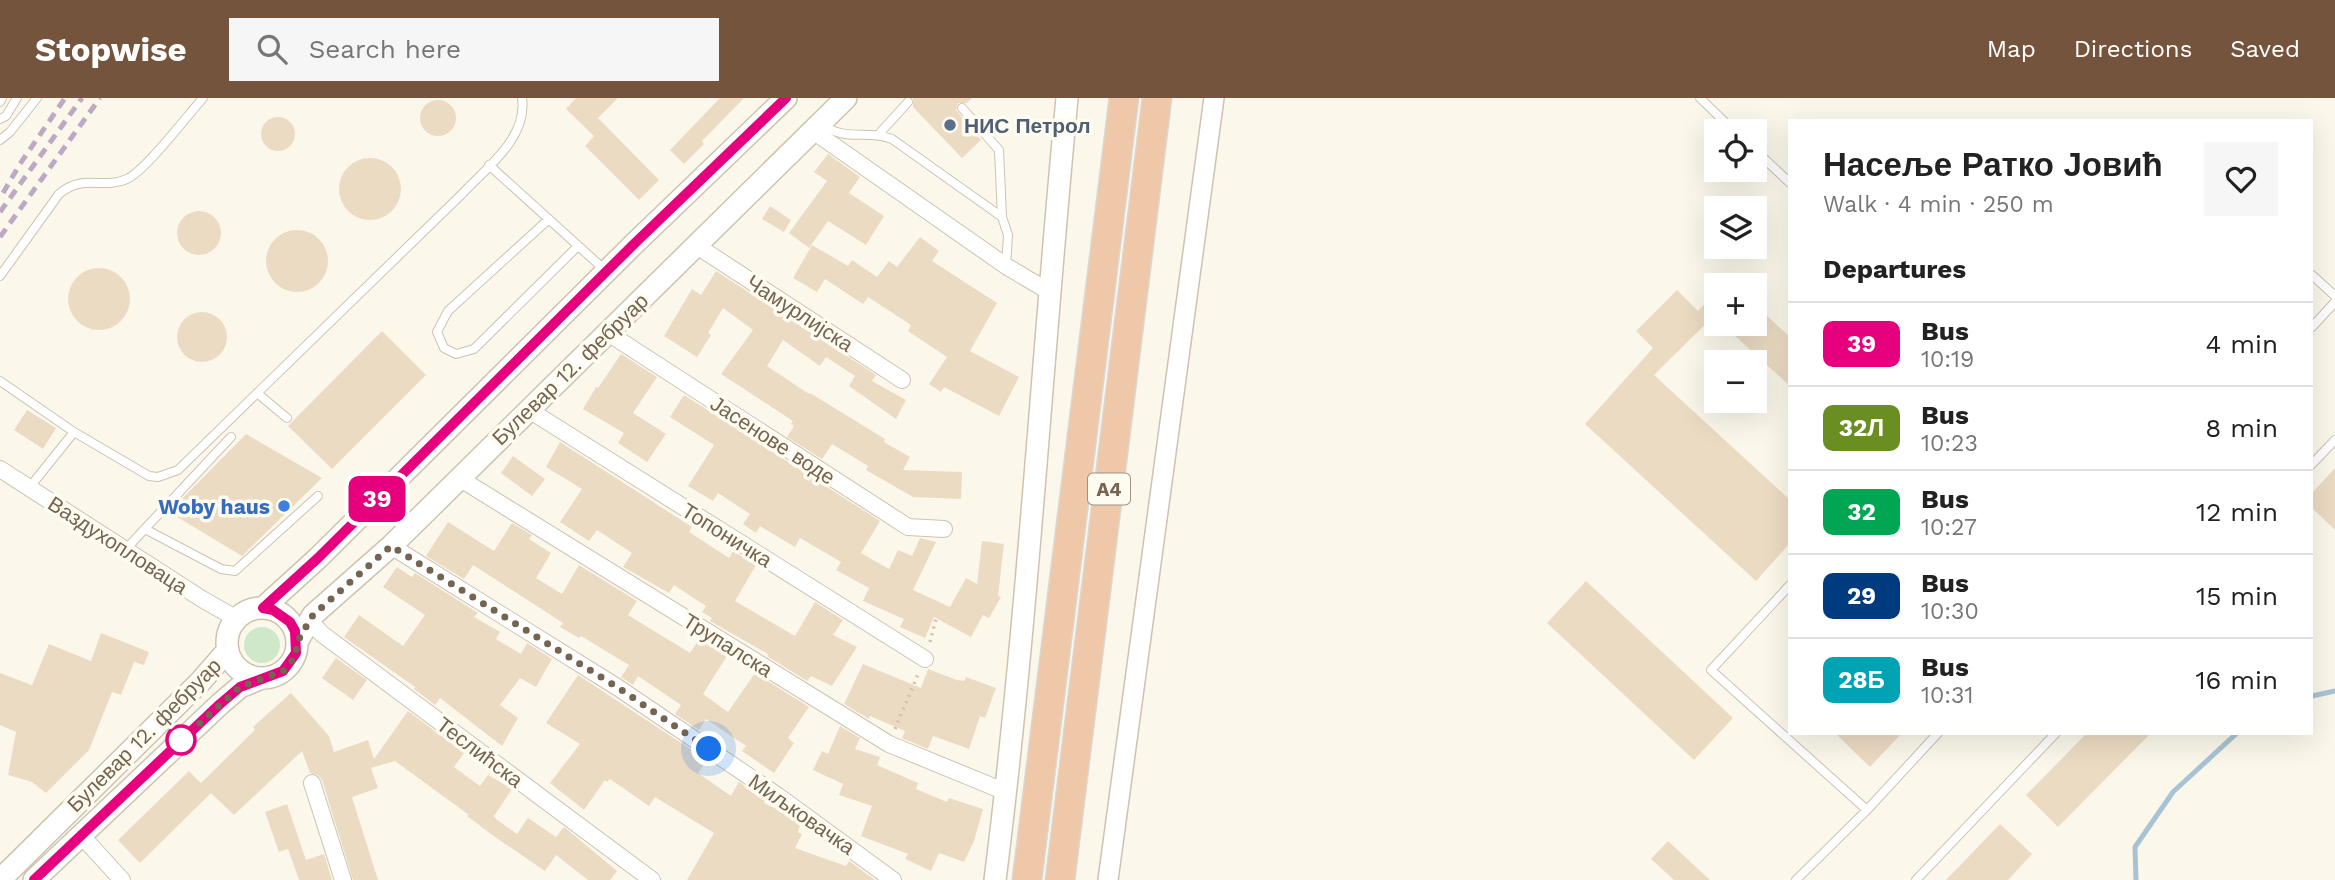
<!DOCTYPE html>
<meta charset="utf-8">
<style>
:root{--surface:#fff;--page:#f6f6f6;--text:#222;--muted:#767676;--line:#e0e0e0;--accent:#74543c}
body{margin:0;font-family:"Work Sans",sans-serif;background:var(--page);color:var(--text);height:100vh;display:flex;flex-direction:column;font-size:26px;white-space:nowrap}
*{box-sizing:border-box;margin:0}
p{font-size:23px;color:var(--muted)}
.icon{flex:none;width:38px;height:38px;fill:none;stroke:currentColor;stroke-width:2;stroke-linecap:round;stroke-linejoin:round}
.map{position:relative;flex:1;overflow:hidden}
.details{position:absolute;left:1788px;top:21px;width:525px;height:616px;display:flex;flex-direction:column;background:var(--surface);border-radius:0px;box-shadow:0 7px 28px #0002}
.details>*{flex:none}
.badge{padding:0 14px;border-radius:10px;font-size:24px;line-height:46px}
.fabs{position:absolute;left:1704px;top:21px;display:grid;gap:14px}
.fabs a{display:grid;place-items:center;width:63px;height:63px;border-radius:0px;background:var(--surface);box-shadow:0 7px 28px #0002;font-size:35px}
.you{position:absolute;width:35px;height:35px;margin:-18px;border:5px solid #fff;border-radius:50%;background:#1a73e8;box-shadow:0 0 0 10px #1a73e833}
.map>.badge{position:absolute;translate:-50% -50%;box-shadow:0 0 0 4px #fff}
h2{padding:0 35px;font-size:26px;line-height:63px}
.round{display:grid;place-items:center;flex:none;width:74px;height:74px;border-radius:0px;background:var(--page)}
.head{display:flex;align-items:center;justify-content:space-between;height:119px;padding:0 35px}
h1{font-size:33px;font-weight:700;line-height:52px}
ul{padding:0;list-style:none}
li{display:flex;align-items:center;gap:21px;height:84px;padding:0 35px;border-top:2px solid var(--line)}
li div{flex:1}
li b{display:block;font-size:26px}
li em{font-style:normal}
li .badge{min-width:77px;font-weight:700;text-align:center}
header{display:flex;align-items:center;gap:42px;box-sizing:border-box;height:98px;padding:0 35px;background:var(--accent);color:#fff}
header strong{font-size:33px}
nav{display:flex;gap:38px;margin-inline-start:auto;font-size:24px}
.search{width:490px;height:63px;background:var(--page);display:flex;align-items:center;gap:18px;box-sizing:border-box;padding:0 24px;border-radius:0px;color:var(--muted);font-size:26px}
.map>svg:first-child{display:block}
.green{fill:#d0e8ca}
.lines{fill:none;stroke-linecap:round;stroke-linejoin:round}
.stream{stroke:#a8c4d4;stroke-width:5}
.building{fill:#ecdbc3}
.service-casing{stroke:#ccc3b1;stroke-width:10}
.minor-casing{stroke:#ccc3b1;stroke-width:18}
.tertiary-casing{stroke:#ccc3b1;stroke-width:22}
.secondary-casing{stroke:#cec3af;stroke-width:24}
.motorway-casing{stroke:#dbd7d2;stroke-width:31}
.path{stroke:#d3c1a8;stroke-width:3.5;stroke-dasharray:2 5;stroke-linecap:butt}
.service{stroke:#fff;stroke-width:8}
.minor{stroke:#fff;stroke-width:16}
.tertiary{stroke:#fff;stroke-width:19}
.secondary{stroke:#fff;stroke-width:21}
.motorway{stroke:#eec8a8;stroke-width:28}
.rail{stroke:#bda9c4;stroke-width:5;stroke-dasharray:10 7;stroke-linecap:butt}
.line-casing{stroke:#fff;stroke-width:16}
.line{stroke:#e6007e;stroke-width:10}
.walk{stroke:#746450;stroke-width:7;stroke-dasharray:0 12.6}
.service-dot{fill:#5c6f8a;stroke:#fefbf1;stroke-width:2.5}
.shop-dot{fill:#3f7fe0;stroke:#fefbf1;stroke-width:2.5}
.stop-dot{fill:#fff;stroke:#e6007e;stroke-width:3.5}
.labels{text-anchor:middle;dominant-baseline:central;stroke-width:7;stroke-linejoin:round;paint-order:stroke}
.shield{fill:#fefbf1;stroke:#9d9180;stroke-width:2}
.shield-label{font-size:19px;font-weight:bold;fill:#746450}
.service-label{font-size:21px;font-weight:bold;fill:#4e5e75;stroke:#fefbf1;text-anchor:start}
.street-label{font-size:21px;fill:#746450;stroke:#fefbf1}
.shop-label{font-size:21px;font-weight:bold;fill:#366cbe;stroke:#fefbf1;text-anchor:end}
</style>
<header>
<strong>Stopwise</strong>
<div class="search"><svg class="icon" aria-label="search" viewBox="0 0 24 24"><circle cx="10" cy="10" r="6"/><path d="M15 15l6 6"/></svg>Search here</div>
<nav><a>Map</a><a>Directions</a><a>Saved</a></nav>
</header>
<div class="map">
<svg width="2335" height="782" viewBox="0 0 2335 782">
<rect width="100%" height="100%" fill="#fbf8eb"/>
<!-- green -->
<path class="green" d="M244 547a18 18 0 1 1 36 0a18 18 0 1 1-36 0Z"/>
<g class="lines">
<!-- stream -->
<path class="stream" d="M2312,598L2335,593
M2136,782L2135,749L2173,694L2237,635"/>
</g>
<!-- building -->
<path class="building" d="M576,0H618L598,20L659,82L639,102L585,48L594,38L566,11Z
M720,0H744L702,43L704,46L684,66L670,52Z
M913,0H972L967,5H958L956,12L981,42L962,60L913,9Z
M420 20a18 18 0 1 1 36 0a18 18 0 1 1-36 0Z
M261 36a17 17 0 1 1 34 0a17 17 0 1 1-34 0Z
M828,56L860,79L849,95L884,118L866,147L828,123L809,150L789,135L827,83L814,74Z
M339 91a31 31 0 1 1 62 0a31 31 0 1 1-62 0Z
M770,108L791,122L784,134L762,121Z
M177 135a22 22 0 1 1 44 0a22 22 0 1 1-44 0Z
M266 163a31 31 0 1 1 62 0a31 31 0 1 1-62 0Z
M920,139L939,153L932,163L997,205L970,253L1019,279L999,318L944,289L941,294L929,286L947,259L908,233L911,227L868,199L863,206L825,181L817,194L793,180L812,147L848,168L852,162L877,179L889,163L897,169Z
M68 201a31 31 0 1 1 62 0a31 31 0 1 1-62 0Z
M716,173L876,277L872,283L906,302L896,321L849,288L855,278L826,259L820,268L783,242L767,268L809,296L810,295L885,341L884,344L910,359L903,372L962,374L961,401L913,399L866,372L868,368L832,346L822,361L787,339L794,328L791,326L793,323L721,276L753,232L723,210L708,235L711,237L697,259L664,238L692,191L701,197Z
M1677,192L1698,213L1717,193V215L1654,277L1790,402V445L1756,483L1585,326L1653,250L1636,233Z
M1755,207L1790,239V288L1722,226H1755Z
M177 239a25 25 0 1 1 50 0a25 25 0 1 1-50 0Z
M382,233L426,277L332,371L288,328Z
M621,256L657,279L633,315L666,336L647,364L618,345L624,335L583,311L596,289L598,290Z
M684,297L880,423L861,455L889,471L898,452L912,458L920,440L936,444L913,492L950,509L966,480L977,486L982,443L1004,446L998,498L1001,499L989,520L983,517L971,539L934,519L925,540L900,529L904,521L863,503L869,490L836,472L841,464L800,440L795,449L760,428L756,435L743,426L750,416L718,395L713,403L688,388L714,347L670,319Z
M27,312L56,330L43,351L14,332Z
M246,336L322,380L242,458L169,414Z
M560,344L692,429L689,434L729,460L733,453L756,467L735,503L795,538L815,504L843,522L833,537L857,549L832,588L811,578L807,583L767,558L768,556L710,523L712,520L702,514L706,508L674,487L669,495L623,469L632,455L597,432L589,443L560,424L582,391L546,369Z
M513,358L545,381L532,398L501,375Z
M2335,370V432L2312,410V395Z
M448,424L494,453L512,425L532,437L529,441L551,455L536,480L562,496L579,467L637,503L628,517L690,555L699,541L727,558L703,596L728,614L755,575L809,609L788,640L794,645L774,675L742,653L746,648L706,621L699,632L675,616L681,607L638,578L633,587L621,579L629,567L581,538L579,540L560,529L563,525L473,467L464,481L426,458Z
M397,469L412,479L415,475L478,515L474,519L500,534L496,541L521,556L527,545L552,561L536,589L520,580L500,607L518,620L502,648L440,600L435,607L414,591L415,589L344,539L359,517L403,548L425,517L383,489Z
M1586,483L1733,620L1694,662L1547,525Z
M101,535L149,554L144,567L134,564L121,597L112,594L89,652L46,695L32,684L8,677L16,634L0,627V575L32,587L49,546L91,563Z
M336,560L367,582L353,602L322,580Z
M863,566L921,590L928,571L957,582L964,583L966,579L996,590L985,620L980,618L969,651L933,638L928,651L902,640L905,633L870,618L869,621L844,606Z
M578,577L707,662L698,675L731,698L739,684L765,702L764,705L783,714L800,727L798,734L802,736L795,750L846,768L849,763L875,782H687L714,735L655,699L649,708L610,681L607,684L605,682L584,712L550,685L580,646L546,625Z
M291,595L329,638L334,654L368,642L374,661L408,613L464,655L454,669L480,688L488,677L512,691L494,718L496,721L517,736L528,720L556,739L564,729L617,773L610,782H588L556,757L545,773L495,739L467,718L469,717L395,663L371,670L378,690L352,699L378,782H353L322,682L318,677L310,675L302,653L234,717L211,695L140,765L118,742L189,673L201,685L255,632L253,629Z
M840,628L860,640L855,651L880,659L877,667L918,685L916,691L947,704L949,700L983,711L974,743L964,764L939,755L931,773L905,761L908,756L861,738L872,708L839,697L843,686L813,672L822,653L828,656Z
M1835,635H1902L1870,669Z
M2087,635H2151L2058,729L2026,697Z
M287,706L306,762L324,756L332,782H299L288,751L279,754L265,714Z
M2000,726L2032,756L2008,782H1946Z
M1668,743L1710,782H1674L1651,761Z"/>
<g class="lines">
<defs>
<path id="service" d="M1700,0L1734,33
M0,4L2,0
M962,10L999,52L1002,119
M0,21L6,18L17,0
M821,25C844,45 868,31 892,41L1002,119L1008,137L1006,168
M878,37L908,4
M0,42L10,34L37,0
M1755,52L1790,85
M489,67L606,173
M549,121L448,213L437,234L444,250L456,256L474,251L578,148
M2312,177L2335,198
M0,178L59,96C84,75 102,92 127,81C145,73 187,18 203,0
M2312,229L2335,204
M0,283L74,334L29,390
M257,295L287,320
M74,334L149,378L158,379L178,372L462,96C486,70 528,40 522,0
M2312,366L2335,342
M145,431L221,471L235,473L318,398
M125,452L231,339
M1790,487L1711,572L1867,712L1938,635
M1796,782L1867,712
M1916,782L2056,635"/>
<path id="minor" d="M813,33L1006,168L1048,193
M697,148L902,282
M608,235L908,429L944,431
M529,312L925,561
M0,371L202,501L237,521
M459,380L889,646L1006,694
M391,448L617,589L778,698L893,782
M310,523L322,536L652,782
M312,685L343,782
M80,736L122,782"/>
<path id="tertiary" d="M1108,782L1214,0"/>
<path id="secondary" d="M263,510L318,460L634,146L786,0
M227 545a35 35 0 1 1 70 0a35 35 0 1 1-70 0Z
M297,544L313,517L391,448L846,0
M0,782L201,583L228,552
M34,782L220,606L240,589L262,580
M995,782C1028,522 1042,260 1067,0"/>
<path id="motorway" d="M1027,782L1124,0
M1060,782L1157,0"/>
</defs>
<!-- service casing -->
<use href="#service" class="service-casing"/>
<!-- minor casing -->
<use href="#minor" class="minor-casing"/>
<!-- tertiary casing -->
<use href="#tertiary" class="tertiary-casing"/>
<!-- secondary casing -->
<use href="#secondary" class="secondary-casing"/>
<!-- motorway casing -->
<use href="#motorway" class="motorway-casing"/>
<!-- path -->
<path class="path" d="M930,544L937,517
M895,631L919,574"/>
<!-- service -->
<use href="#service" class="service"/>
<!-- minor -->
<use href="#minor" class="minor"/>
<!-- tertiary -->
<use href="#tertiary" class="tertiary"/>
<!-- secondary -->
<use href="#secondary" class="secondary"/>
<!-- motorway -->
<use href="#motorway" class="motorway"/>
<!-- rail -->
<path class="rail" d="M3,95L20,66L65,0
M0,114L82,0
M0,139L100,0"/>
</g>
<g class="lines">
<defs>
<path id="line" d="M34,782L220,606L240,589L283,573L296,555L295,533L290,524L273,512L263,510L318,460L634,146L786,0"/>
</defs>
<!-- line casing -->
<use href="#line" class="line-casing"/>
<!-- line -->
<use href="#line" class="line"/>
<!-- walk -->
<path class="walk" d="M181,642L240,589L283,573L291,565L296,555L297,544L313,517L391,448L617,589L709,651"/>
</g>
<!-- markers -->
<circle class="service-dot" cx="950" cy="27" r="7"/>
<circle class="shop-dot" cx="284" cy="408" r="7"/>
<circle class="stop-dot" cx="181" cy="642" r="14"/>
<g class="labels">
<!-- shield labels -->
<rect class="shield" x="1088" y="375.5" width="42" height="31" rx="5"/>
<g class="shield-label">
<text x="1109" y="391">A4</text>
</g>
<!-- service labels -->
<g class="service-label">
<text x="964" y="27">НИС Петрол</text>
</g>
<!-- street labels -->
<g class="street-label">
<text transform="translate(800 215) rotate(33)">Чамурлијска</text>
<text transform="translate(570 271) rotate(-44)">Булевар 12. фебруар</text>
<text transform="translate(773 342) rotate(33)">Јасенове воде</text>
<text transform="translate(727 437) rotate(32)">Топоничка</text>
<text transform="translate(118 447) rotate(33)">Ваздухопловаца</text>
<text transform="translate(728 547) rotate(32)">Трупалска</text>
<text transform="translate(144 637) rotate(-45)">Булевар 12. фебруар</text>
<text transform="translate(480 654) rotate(37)">Теслићска</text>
<text transform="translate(802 716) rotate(35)">Миљковачка</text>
</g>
<!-- shop labels -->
<g class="shop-label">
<text x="270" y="408">Woby haus</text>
</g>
</g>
</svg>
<div class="fabs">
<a><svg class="icon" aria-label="locate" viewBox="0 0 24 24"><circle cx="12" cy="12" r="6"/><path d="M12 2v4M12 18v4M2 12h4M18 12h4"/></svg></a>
<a><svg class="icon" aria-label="layers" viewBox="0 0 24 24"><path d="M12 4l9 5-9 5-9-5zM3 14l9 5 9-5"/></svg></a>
<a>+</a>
<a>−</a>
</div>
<div class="you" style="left:709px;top:651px"></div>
<b class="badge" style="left:377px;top:401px;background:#e6007e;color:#fff">39</b>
<section class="details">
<div class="head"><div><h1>Насеље Ратко Јовић</h1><p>Walk · 4 min · 250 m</p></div><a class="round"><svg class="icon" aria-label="heart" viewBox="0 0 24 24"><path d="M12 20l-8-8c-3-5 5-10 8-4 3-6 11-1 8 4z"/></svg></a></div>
<h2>Departures</h2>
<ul>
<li><span class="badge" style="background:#e6007e;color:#fff">39</span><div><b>Bus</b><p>10:19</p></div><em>4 min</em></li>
<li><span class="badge" style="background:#6b8e23;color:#fff">32Л</span><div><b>Bus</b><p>10:23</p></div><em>8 min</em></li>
<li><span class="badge" style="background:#00a651;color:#fff">32</span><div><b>Bus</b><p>10:27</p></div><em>12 min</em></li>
<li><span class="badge" style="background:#003b80;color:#fff">29</span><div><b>Bus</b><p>10:30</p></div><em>15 min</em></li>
<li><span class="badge" style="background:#00a3b4;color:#fff">28Б</span><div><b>Bus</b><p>10:31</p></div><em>16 min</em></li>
</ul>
</section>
</div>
